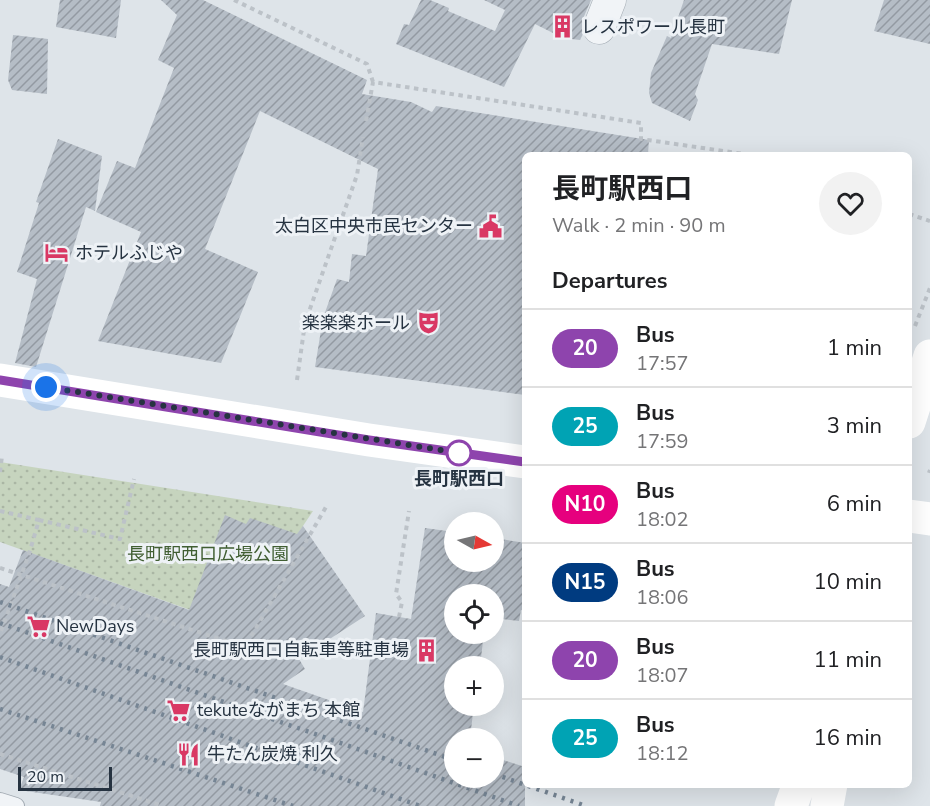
<!DOCTYPE html>
<meta charset="utf-8">
<style>
:root{--surface:#fff;--page:#f2f2f2;--text:#202124;--muted:#757577;--line:#e0e0e0}
body{margin:0;font-family:"Nunito Sans","Noto Sans JP",sans-serif;background:var(--page);color:var(--text);height:100vh;display:flex;flex-direction:column;font-size:22px;white-space:nowrap}
*{box-sizing:border-box;margin:0}
p{font-size:20px;color:var(--muted)}
.icon{flex:none;width:33px;height:33px;fill:none;stroke:currentColor;stroke-width:2;stroke-linecap:round;stroke-linejoin:round}
.map{position:relative;flex:1;overflow:hidden}
.sheet{position:absolute;left:522px;top:152px;width:390px;height:636px;display:flex;flex-direction:column;background:var(--surface);border-radius:9px;box-shadow:0 6px 24px #0002}
.sheet>*{flex:none}
.badge{padding:0 12px;border-radius:20px;font-size:21px;line-height:39px}
.needle{width:39px;rotate:98deg}
.tools{position:absolute;left:444px;top:512px;display:grid;gap:12px}
.tools a{display:grid;place-items:center;width:60px;height:60px;border-radius:50%;background:var(--surface);box-shadow:0 6px 24px #0002;font-size:30px}
.scale{position:absolute;left:18px;bottom:15px;width:94px;box-sizing:border-box;padding-left:6px;border:3px solid #263341;border-top:0;font-size:16px;line-height:21px;white-space:nowrap;color:#263341;-webkit-text-stroke:4px #eef2f6;paint-order:stroke}
.you{position:absolute;width:30px;height:30px;margin:-15px;border:4px solid #fff;border-radius:50%;background:#1a73e8;box-shadow:0 0 0 9px #1a73e833}
.map>.badge{position:absolute;translate:-50% -50%;box-shadow:0 0 0 3px #fff}
h2{padding:0 30px;font-size:22px;line-height:54px}
.round{display:grid;place-items:center;flex:none;width:63px;height:63px;border-radius:32px;background:var(--page)}
.overview{display:flex;align-items:center;justify-content:space-between;height:102px;padding:0 30px}
h1{font-size:28px;font-weight:700;line-height:45px}
ul{padding:0;list-style:none}
li{display:flex;align-items:center;gap:18px;height:78px;padding:0 30px;border-top:2px solid var(--line)}
li div{flex:1}
li b{display:block;font-size:22px}
li em{font-style:normal}
li .badge{min-width:66px;font-weight:700;text-align:center}
.map>svg:first-child{display:block}
.green{fill:url(#green-dots)}
.building{fill:url(#building-hatch)}
.lines{fill:none;stroke-linecap:round;stroke-linejoin:round}
.lane-casing{stroke:#a3abb3;stroke-width:18}
.street-casing{stroke:#a3abb3;stroke-width:33}
.path{stroke:#bcc2c8;stroke-width:4;stroke-dasharray:4.5 4.5;stroke-linecap:butt}
.lane{stroke:#f1f4f7;stroke-width:16}
.street{stroke:#f1f4f7;stroke-width:32}
.secondary{stroke:#fff;stroke-width:33}
.rail{stroke:#768594;stroke-width:4.5;stroke-dasharray:3 6;stroke-linecap:butt}
.line-casing{stroke:#fff;stroke-width:14}
.line{stroke:#8e44ad;stroke-width:9}
.walk{stroke:#263341;stroke-width:6;stroke-dasharray:0 10.8}
.stop-dot{fill:#fff;stroke:#8e44ad;stroke-width:3}
.labels{text-anchor:middle;dominant-baseline:central;stroke-width:6;stroke-linejoin:round;paint-order:stroke}
.poi-label{font-size:18px;fill:#263341;stroke:#eef2f6;text-anchor:start}
.stop-label{font-size:18px;font-weight:bold;fill:#263341;stroke:#eef2f6}
.park-label{font-size:18px;fill:#405e32;stroke:#eef2f6}
</style>
<div class="map">
<svg width="930" height="806" viewBox="0 0 930 806">
<defs>
<pattern id="green-dots" width="8" height="8" patternUnits="userSpaceOnUse" patternTransform="scale(1.5)"><rect width="8" height="8" fill="#c6d4be"/><path d="M2 2h.1M6 6h.1" fill="none" stroke="#aab6a4" stroke-width="1.8" stroke-linecap="round"/></pattern>
<pattern id="building-hatch" width="6" height="6" patternUnits="userSpaceOnUse" patternTransform="scale(1.5)"><rect width="6" height="6" fill="#b5bdc6"/><path d="M-1 1l2-2M0 6l6-6M5 7l2-2" fill="none" stroke="#939aa2"/></pattern>
</defs>
<rect width="100%" height="100%" fill="#dee4e9"/>
<!-- green -->
<path class="green" d="M0,462L313,511L260,590L221,621L0,542Z"/>
<!-- building -->
<path class="building" d="M60,0H121L116,38L56,27Z
M161,0H203L367,80L362,94L411,102L432,112L436,106L649,140L648,154H525V395L315,367L323,318L337,279L349,282L352,254L366,256L378,169L260,111L205,249L258,272L221,363L98,341L141,232L96,212L117,161L135,168L174,68L158,60L177,15Z
M421,0H430L449,8L448,11L495,31L505,10L484,0H591L582,21L583,34L580,40L563,38L535,24L504,87L396,44L404,24L409,25Z
M684,0H792L779,54L712,44L695,94L698,100L690,121L652,103L649,93L651,73L667,36L671,38Z
M884,0H930V44L874,31Z
M13,35L48,39L47,94L12,90L8,80Z
M58,139L102,156L95,211L86,207L36,367L15,363L37,279L17,272L39,203L36,202Z
M225,515L246,524L250,518L297,534L303,526L365,616L299,659L305,669L283,684L363,712L376,613L411,619L425,528L454,532V561H494V538L525,543V611L521,610L519,621L494,618V594H454V633H484L480,666H454V705H474L470,738H454V777H494V757L525,767V806H100L101,802L19,790L24,777L0,769V584L9,587L23,550L189,610Z"/>
<g class="lines">
<defs>
<path id="lane" d="M0,801L16,806"/>
<path id="street" d="M599,28L610,0"/>
</defs>
<!-- lane casing -->
<use href="#lane" class="lane-casing"/>
<!-- street casing -->
<use href="#street" class="street-casing"/>
<!-- path -->
<path class="path" d="M234,0L367,64L373,82
M366,121L373,82L641,123V139L744,154
M909,214L930,221
M915,326L930,288
M297,380L305,323L357,175L363,137
M0,472L2,456
M929,473L930,470
M0,511L39,520L29,554L0,634
M39,520L120,539L134,479
M0,568L245,647L326,507
M399,617L402,602L396,594L409,511
M0,754L163,806"/>
<!-- lane -->
<use href="#lane" class="lane"/>
<!-- street -->
<use href="#street" class="street"/>
<!-- secondary -->
<path class="secondary" d="M0,380L369,440L525,462
M909,422L930,356
M909,516L930,519
M791,806L799,784
M827,806L831,784"/>
<!-- rail -->
<path class="rail" d="M0,602L454,760
M0,623L519,806
M0,657L420,806
M0,709L293,806
M494,774L586,806"/>
</g>
<g class="lines">
<defs>
<path id="line" d="M0,380L369,440L525,462"/>
</defs>
<!-- line casing -->
<use href="#line" class="line-casing"/>
<!-- line -->
<use href="#line" class="line"/>
<!-- walk -->
<path class="walk" d="M46,387L459,453"/>
</g>
<!-- icons -->
<defs>
<symbol id="building-bare" viewBox="-9 -9 18 18"><path d="M-4-6H4V6H1V3H-1V6H-4ZM-2.5-4.3h1.7v1.8h-1.7ZM.8-4.3h1.7v1.8H.8ZM-2.5-1h1.7V.8h-1.7ZM.8-1h1.7V.8H.8Z" fill="#d93864" stroke="#eef2f6" stroke-width="2.5" paint-order="stroke"/></symbol>
<symbol id="civic-bare" viewBox="-9 -9 18 18"><path d="M-.6-6.5H3V-4.5H.6V-3L4-1V1h2V6H-6V1h2V-1L-.6-3ZM-1.2 2.5V6h2.4V2.5Z" fill="#d93864" stroke="#eef2f6" stroke-width="2.5" paint-order="stroke"/></symbol>
<symbol id="hotel-bare" viewBox="-9 -9 18 18"><path d="M-6-4.5h1.5V1H6V5H4.5V3h-9V5H-6ZM-4 0a1.8 1.8 0 1 1 3.6 0ZM.5 0V-2.5h3Q6-2.5 6 0Z" fill="#d93864" stroke="#eef2f6" stroke-width="2.5" paint-order="stroke"/></symbol>
<symbol id="theatre-bare" viewBox="-9 -9 18 18"><path d="M-5-5.5Q0-4 5-5.5V0Q5 5 0 6Q-5 5-5 0ZM-3.3-2.5H-1v1.5H-3.3ZM1-2.5H3.3v1.5H1ZM-2.8 1Q0 5.5 2.8 1Z" fill="#d93864" stroke="#eef2f6" stroke-width="2.5" paint-order="stroke"/></symbol>
<symbol id="supermarket-bare" viewBox="-9 -9 18 18"><path d="M-6-5.5h2.5l.6 2H6L4.5 2H-2.5L-4.4-4H-6ZM-1.5 3.2a1.3 1.3 0 1 0 .1 0ZM3 3.2a1.3 1.3 0 1 0 .1 0Z" fill="#d93864" stroke="#eef2f6" stroke-width="2.5" paint-order="stroke"/></symbol>
<symbol id="restaurant-bare" viewBox="-9 -9 18 18"><path d="M-5-6h1v4h1v-4h1v4h1v-4h1v5L-1.5 .5V6h-2V.5L-5-1ZM5-6V6H3V1.5H1.5Q1.5-4 5-6Z" fill="#d93864" stroke="#eef2f6" stroke-width="2.5" paint-order="stroke"/></symbol>
</defs>
<g fill-rule="evenodd">
<use href="#building-bare" x="546" y="10" width="33" height="33"/>
<use href="#civic-bare" x="474" y="210" width="33" height="33"/>
<use href="#hotel-bare" x="40" y="236" width="33" height="33"/>
<use href="#theatre-bare" x="412" y="306" width="33" height="33"/>
<use href="#supermarket-bare" x="22" y="610" width="33" height="33"/>
<use href="#building-bare" x="410" y="634" width="33" height="33"/>
<use href="#supermarket-bare" x="162" y="694" width="33" height="33"/>
<use href="#restaurant-bare" x="172" y="738" width="33" height="33"/>
</g>
<!-- markers -->
<circle class="stop-dot" cx="459" cy="453" r="12"/>
<g class="labels">
<!-- poi labels -->
<g class="poi-label">
<text x="581" y="27">レスポワール長町</text>
<text x="473" y="226" text-anchor="end">太白区中央市民センター</text>
<text x="75" y="253">ホテルふじや</text>
<text x="410" y="323" text-anchor="end">楽楽楽ホール</text>
<text x="56" y="626">NewDays</text>
<text x="409" y="650" text-anchor="end">長町駅西口自転車等駐車場</text>
<text x="197" y="710">tekuteながまち 本館</text>
<text x="207" y="754">牛たん炭焼 利久</text>
</g>
<!-- stop labels -->
<g class="stop-label">
<text x="459" y="479">長町駅西口</text>
</g>
<!-- park labels -->
<g class="park-label">
<text x="208" y="554">長町駅西口広場公園</text>
</g>
</g>
</svg>
<div class="tools">
<a><svg class="needle" viewBox="-14 -14 28 28"><path d="M0-13l5 13h-10z" fill="#e53935"/><path d="M0 13l5-13h-10z" fill="#757577"/></svg></a>
<a><svg class="icon" aria-label="locate" viewBox="0 0 24 24"><circle cx="12" cy="12" r="6"/><path d="M12 2v4M12 18v4M2 12h4M18 12h4"/></svg></a>
<a>+</a>
<a>−</a>
</div>
<div class="scale">20 m</div>
<div class="you" style="left:46px;top:387px"></div>
<section class="sheet">
<div class="overview"><div><h1>長町駅西口</h1><p>Walk · 2 min · 90 m</p></div><a class="round"><svg class="icon" aria-label="heart" viewBox="0 0 24 24"><path d="M12 20l-8-8c-3-5 5-10 8-4 3-6 11-1 8 4z"/></svg></a></div>
<h2>Departures</h2>
<ul>
<li><span class="badge" style="background:#8e44ad;color:#fff">20</span><div><b>Bus</b><p>17:57</p></div><em>1 min</em></li>
<li><span class="badge" style="background:#00a3b4;color:#fff">25</span><div><b>Bus</b><p>17:59</p></div><em>3 min</em></li>
<li><span class="badge" style="background:#e6007e;color:#fff">N10</span><div><b>Bus</b><p>18:02</p></div><em>6 min</em></li>
<li><span class="badge" style="background:#003b80;color:#fff">N15</span><div><b>Bus</b><p>18:06</p></div><em>10 min</em></li>
<li><span class="badge" style="background:#8e44ad;color:#fff">20</span><div><b>Bus</b><p>18:07</p></div><em>11 min</em></li>
<li><span class="badge" style="background:#00a3b4;color:#fff">25</span><div><b>Bus</b><p>18:12</p></div><em>16 min</em></li>
</ul>
</section>
</div>
